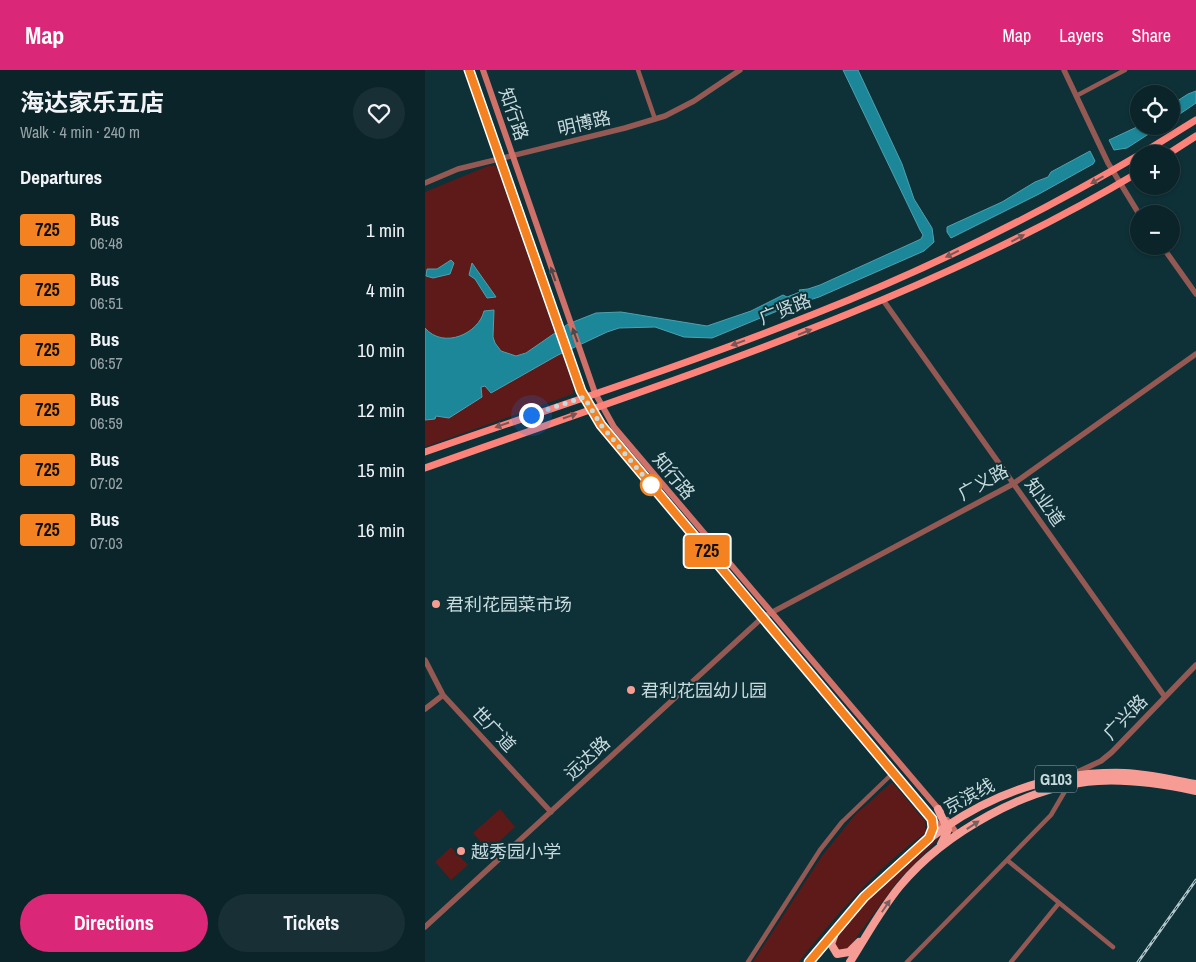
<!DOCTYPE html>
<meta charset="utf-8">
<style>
:root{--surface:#0a2429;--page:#183035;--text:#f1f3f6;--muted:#99a4a8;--line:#2a4146;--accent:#db2777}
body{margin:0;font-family:"Archivo Narrow","Noto Sans SC",sans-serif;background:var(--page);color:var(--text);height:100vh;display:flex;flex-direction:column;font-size:19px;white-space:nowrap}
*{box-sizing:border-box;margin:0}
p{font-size:16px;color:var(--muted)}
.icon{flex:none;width:28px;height:28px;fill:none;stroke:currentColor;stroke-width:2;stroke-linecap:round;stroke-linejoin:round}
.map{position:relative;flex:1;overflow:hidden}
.sheet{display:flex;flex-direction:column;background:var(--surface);width:425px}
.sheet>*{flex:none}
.badge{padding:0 10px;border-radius:4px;font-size:18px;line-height:32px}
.fabs{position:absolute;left:705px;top:15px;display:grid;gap:10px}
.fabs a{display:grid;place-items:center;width:50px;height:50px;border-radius:50%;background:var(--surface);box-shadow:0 1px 4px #0004,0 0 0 1px var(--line);font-size:25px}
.you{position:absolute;width:25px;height:25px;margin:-12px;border:4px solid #fff;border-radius:50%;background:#1a73e8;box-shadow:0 0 0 8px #1a73e833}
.map>.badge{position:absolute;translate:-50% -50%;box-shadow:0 0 0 2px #fff}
h2{padding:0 20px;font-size:19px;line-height:45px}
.round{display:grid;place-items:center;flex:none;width:52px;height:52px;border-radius:26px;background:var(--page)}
.summary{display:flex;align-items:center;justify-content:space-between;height:85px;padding:0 20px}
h1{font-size:24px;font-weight:700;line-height:38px}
.cta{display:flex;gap:10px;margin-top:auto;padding:10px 20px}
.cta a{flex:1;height:58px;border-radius:30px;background:var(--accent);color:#fff;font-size:20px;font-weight:700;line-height:58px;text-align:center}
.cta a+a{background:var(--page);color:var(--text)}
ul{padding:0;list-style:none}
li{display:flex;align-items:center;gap:15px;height:60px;padding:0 20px}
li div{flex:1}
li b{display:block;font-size:19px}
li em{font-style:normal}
li .badge{min-width:55px;font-weight:700;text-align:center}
header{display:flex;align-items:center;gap:30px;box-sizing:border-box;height:70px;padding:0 25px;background:var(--accent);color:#fff}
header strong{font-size:24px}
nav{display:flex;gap:28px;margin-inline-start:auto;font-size:18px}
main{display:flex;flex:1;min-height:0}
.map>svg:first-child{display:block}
.green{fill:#5e1a18}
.water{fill:#1c8799;stroke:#4fa0ae}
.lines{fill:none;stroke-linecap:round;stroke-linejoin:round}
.minor{stroke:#945953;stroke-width:4.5}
.tertiary{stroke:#945953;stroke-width:5.5}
.secondary{stroke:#cf7169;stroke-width:6}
.primary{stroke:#fd837a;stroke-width:7}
.trunk{stroke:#f69c94;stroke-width:8}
.rail-casing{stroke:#b2c7cb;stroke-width:3}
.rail{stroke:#0e3037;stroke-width:1;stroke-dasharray:4;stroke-linecap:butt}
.oneway{fill:#7a5555}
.oneway2{fill:#524748}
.oneway3{fill:#766161}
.line-casing{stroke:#fff;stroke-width:11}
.line{stroke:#f58220;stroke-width:8}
.walk{stroke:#c7dade;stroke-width:5;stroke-dasharray:0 9}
.stop-dot{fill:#fff;stroke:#f58220;stroke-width:2.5}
.poi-dot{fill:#f59c93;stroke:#0e3037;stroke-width:2}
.labels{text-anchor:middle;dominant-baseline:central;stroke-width:4;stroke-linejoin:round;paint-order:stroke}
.shield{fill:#0e3037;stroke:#90a7ac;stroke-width:1}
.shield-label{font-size:16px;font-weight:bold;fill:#c7dade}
.street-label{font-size:18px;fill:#c7dade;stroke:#0e3037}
.poi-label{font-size:18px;fill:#c7dade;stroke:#0e3037;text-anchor:start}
</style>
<header>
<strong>Map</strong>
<nav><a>Map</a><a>Layers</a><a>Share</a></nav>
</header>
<main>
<section class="sheet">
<div class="summary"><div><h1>海达家乐五店</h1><p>Walk · 4 min · 240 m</p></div><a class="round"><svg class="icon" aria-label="heart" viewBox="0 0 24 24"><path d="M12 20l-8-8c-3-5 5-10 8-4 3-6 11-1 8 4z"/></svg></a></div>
<h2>Departures</h2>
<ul>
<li><span class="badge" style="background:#f58220;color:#111">725</span><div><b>Bus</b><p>06:48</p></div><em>1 min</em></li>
<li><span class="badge" style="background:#f58220;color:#111">725</span><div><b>Bus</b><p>06:51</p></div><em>4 min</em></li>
<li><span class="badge" style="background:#f58220;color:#111">725</span><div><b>Bus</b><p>06:57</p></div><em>10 min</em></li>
<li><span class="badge" style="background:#f58220;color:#111">725</span><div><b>Bus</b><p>06:59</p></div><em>12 min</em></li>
<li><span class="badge" style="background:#f58220;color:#111">725</span><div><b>Bus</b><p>07:02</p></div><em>15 min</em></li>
<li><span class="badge" style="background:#f58220;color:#111">725</span><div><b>Bus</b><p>07:03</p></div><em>16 min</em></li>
</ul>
<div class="cta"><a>Directions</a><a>Tickets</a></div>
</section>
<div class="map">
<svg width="771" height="892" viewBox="0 0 771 892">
<rect width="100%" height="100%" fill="#0e3037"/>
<!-- green -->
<path class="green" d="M63,96H70L73,100L149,318L148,324L0,377V122Z
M467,712L500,751V763C451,799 412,844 374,892H328L397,786L430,745Z
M75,739L90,757L64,781L48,763Z
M514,768L472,812L423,879L414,881L409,876C414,851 490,777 514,768Z
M26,777L43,795L26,810L10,792Z"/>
<!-- water -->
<path class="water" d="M418,0H433L477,94L489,129L507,158L509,172L499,181L394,227L362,237L287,268L259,267L230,257L194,258L182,262L133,285L66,323L60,316L56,317L57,327L24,348L11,346L10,349L0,350V258C19,280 54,263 59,241L69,240L68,267L70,273L76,281L91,286L101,283L143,254L171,243L196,242L282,256L326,241L358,225L362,227L375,222L374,220L383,219L395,215L496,169L498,165L495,160Z
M771,21V33L746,50V35L763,24Z
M714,56H736L702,78L689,80L684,70Z
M665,81L670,91L668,94L614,124L526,168L522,162V157L577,132L610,112L623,107L626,102Z
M26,190L29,193L25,204L8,208L1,206L2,199H12Z
M47,193L71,227L62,228L50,209L44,205Z"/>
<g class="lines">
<!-- minor -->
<path class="minor" d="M213,0L230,49
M651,26L700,0
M582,790L688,877
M323,892L395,780L417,752L469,702
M482,892L626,745L643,716
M586,892L634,833"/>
<!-- tertiary -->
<path class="tertiary" d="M639,0L683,93L714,144
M0,113L33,99L200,58L240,46L269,31L315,0
M737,176L771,224
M458,230L740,627
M0,590L18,625L126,742
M0,639L18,625
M646,705L676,691L687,682L771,595
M0,857L338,547L588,414L771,284"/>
<!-- secondary -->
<path class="secondary" d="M44,0L153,313L176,355L519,762
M58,0L170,323L189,357L516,742
M522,750L533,765
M504,768L508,758L507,748"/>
<!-- primary -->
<path class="primary" d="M716,84L771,50
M743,84L771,66
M0,382C130,337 261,295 389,244C501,200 610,146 714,85
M0,398C243,311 491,235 714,102"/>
<!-- trunk -->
<path class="trunk" d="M513,739L523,760L516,774
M409,866L406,874L412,884L424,882L434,872
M384,892C466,789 559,699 700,703C723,704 748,710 771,714
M425,892C441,867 456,839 475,816C519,763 603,715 673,711C706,709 738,714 771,721"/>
<defs>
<path id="rail" d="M713,892L771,810"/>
</defs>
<!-- rail casing -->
<use href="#rail" class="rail-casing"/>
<!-- rail -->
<use href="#rail" class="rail"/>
</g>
<!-- one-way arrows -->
<defs><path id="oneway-solid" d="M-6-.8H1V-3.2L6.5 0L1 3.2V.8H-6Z" transform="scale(1.25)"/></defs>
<g class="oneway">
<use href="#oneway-solid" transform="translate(672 110) rotate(150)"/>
<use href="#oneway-solid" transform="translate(593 168) rotate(-28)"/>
<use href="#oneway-solid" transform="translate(527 184) rotate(154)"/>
<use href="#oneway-solid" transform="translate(380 262) rotate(-22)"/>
<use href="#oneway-solid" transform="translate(313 273) rotate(160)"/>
<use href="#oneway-solid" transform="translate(145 346) rotate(-19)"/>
<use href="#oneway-solid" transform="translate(77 355) rotate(161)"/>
</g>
<g class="oneway2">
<use href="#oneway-solid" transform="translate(128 204) rotate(-109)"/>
<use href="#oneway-solid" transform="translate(150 265) rotate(-110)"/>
</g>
<g class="oneway3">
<use href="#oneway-solid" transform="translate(548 755) rotate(-33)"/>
<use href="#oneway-solid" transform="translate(461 836) rotate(-56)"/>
</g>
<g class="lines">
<defs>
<path id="line" d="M44,0L156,321L176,355L507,749L508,758L504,768L439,827L384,892"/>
</defs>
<!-- line casing -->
<use href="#line" class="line-casing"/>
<!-- line -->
<use href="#line" class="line"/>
<!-- walk -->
<path class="walk" d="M106,345L159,327L176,355L226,415"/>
</g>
<!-- markers -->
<circle class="stop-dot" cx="226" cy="415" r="10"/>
<g class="poi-dot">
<circle cx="11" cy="534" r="5"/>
<circle cx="206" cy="620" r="5"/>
<circle cx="36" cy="781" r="5"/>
</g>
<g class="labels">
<!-- shield labels -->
<rect class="shield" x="610" y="695.5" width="42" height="27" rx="4"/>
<g class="shield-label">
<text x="631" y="709">G103</text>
</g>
<!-- street labels -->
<g class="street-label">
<text transform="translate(89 44) rotate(71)">知行路</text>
<text transform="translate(159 53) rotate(-13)">明博路</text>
<text transform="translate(360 239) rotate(-21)">广贤路</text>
<text transform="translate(249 406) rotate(50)">知行路</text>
<text transform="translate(558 412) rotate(-29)">广义路</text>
<text transform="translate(620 432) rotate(55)">知业道</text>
<text transform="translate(700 647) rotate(-46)">广兴路</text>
<text transform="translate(69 659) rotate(47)">世广道</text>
<text transform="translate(162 688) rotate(-43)">远达路</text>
<text transform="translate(544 726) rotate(-28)">京滨线</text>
</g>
<!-- poi labels -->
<g class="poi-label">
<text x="21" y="534">君利花园菜市场</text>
<text x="216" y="620">君利花园幼儿园</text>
<text x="46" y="781">越秀园小学</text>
</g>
</g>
</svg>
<div class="fabs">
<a><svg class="icon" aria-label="locate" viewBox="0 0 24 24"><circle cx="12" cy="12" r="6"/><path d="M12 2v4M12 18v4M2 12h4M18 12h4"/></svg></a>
<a>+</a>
<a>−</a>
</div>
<div class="you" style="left:106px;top:345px"></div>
<b class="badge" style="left:282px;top:481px;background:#f58220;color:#111">725</b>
</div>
</main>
